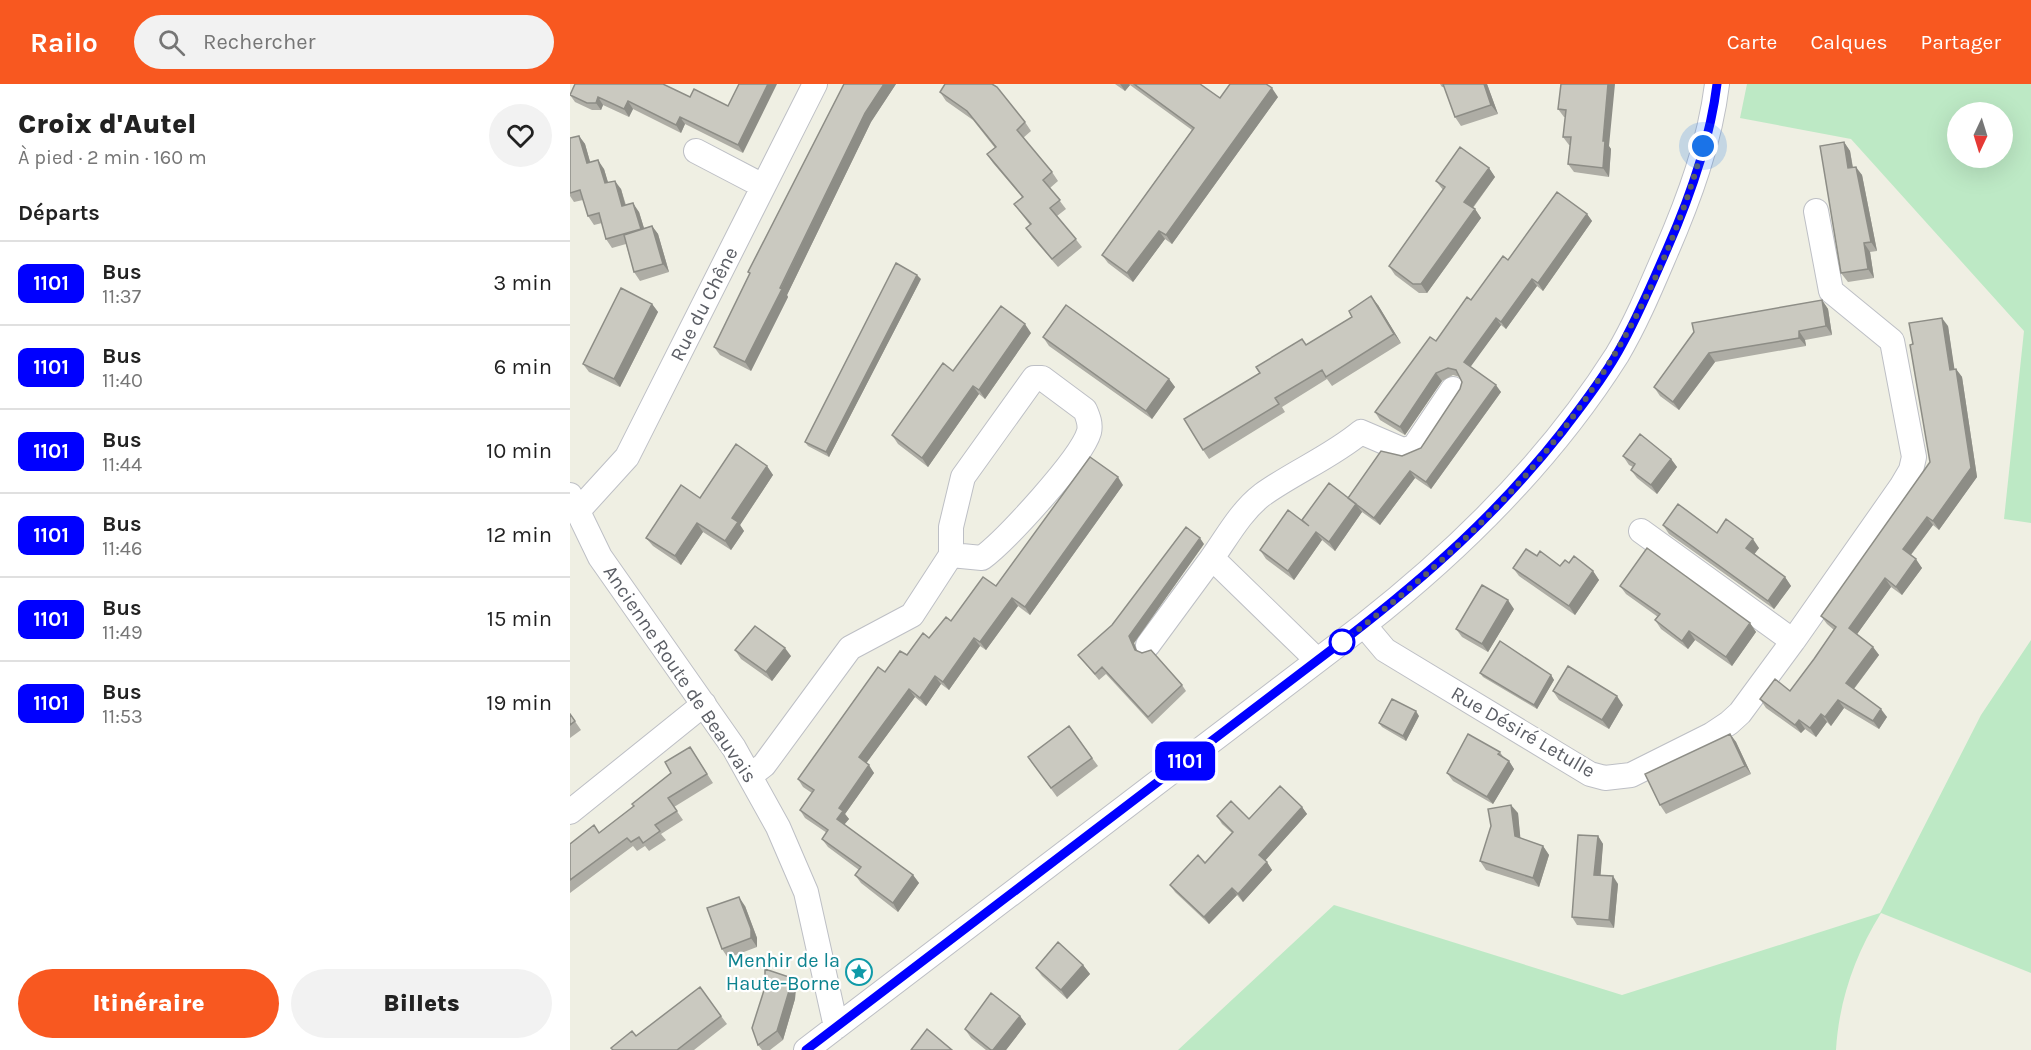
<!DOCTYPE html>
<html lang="fr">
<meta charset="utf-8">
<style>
:root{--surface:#fff;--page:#f2f2f2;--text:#222;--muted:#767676;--line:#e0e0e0;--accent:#f85820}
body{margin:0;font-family:Karla,sans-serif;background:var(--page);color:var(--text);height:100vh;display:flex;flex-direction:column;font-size:22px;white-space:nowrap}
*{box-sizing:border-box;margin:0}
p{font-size:20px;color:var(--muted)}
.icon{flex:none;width:33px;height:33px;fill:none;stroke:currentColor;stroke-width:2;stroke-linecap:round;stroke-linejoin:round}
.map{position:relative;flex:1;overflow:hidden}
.details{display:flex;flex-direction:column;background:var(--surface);width:570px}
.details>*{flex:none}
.badge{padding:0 12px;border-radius:9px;font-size:21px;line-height:39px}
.needle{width:39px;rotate:184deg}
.buttons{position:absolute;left:1377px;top:18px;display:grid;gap:12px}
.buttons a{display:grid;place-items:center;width:66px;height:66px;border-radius:50%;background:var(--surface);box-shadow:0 6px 24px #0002;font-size:30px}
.you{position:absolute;width:30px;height:30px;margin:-15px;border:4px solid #fff;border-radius:50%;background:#1a73e8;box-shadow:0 0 0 9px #1a73e833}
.map>.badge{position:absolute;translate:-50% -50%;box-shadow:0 0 0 3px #fff}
h2{padding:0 18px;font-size:22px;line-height:54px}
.round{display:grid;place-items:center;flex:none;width:63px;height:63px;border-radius:32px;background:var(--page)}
.summary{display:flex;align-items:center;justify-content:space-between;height:102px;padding:0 18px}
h1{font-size:28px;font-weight:800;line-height:45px}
.cta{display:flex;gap:12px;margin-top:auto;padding:12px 18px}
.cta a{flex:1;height:69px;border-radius:36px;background:var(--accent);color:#fff;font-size:24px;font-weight:800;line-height:69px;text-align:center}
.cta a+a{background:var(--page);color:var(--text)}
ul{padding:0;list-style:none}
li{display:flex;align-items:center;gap:18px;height:84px;padding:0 18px;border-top:2px solid var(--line)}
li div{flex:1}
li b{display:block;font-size:22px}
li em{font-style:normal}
li .badge{min-width:66px;font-weight:700;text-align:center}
header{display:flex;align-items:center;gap:36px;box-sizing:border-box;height:84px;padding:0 30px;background:var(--accent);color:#fff}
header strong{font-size:28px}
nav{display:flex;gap:33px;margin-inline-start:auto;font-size:21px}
.search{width:420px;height:54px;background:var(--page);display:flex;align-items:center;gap:15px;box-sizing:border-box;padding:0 21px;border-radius:33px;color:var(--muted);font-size:22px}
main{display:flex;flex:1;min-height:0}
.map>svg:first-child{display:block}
.green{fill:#bde9c5;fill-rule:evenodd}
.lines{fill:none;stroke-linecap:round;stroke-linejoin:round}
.street-casing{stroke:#bdbfc5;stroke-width:26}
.street{stroke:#fff;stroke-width:24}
.wall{fill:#aeada5}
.shaded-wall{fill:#8d8d86}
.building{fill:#cac9c0;stroke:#8d8d86;stroke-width:1.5}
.line-casing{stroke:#fff;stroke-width:14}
.line{stroke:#00f;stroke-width:9}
.walk{stroke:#5b5e65;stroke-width:6;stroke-dasharray:0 10.8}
.stop-dot{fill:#fff;stroke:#00f;stroke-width:3}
.labels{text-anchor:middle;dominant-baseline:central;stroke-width:4.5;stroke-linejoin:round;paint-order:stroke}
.street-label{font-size:20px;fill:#5b5e65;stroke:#fff}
.culture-label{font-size:20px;fill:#0d838f;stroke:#fff;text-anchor:end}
</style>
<header>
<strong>Railo</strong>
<div class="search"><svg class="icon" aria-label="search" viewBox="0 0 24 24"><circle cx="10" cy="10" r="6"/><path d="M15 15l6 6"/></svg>Rechercher</div>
<nav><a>Carte</a><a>Calques</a><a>Partager</a></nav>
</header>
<main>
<section class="details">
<div class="summary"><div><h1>Croix d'Autel</h1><p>À pied · 2 min · 160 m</p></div><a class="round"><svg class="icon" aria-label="heart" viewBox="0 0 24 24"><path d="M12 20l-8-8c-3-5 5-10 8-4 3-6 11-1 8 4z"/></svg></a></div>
<h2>Départs</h2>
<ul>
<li><span class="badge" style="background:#00f;color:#fff">1101</span><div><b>Bus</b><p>11:37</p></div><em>3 min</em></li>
<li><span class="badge" style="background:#00f;color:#fff">1101</span><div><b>Bus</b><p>11:40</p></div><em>6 min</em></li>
<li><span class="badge" style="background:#00f;color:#fff">1101</span><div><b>Bus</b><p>11:44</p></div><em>10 min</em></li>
<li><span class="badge" style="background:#00f;color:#fff">1101</span><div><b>Bus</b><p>11:46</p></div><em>12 min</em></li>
<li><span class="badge" style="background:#00f;color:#fff">1101</span><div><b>Bus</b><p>11:49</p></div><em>15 min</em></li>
<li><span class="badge" style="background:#00f;color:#fff">1101</span><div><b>Bus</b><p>11:53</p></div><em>19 min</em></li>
</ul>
<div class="cta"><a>Itinéraire</a><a>Billets</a></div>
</section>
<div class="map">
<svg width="1461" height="966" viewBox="0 0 1461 966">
<rect width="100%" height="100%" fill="#efefe3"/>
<!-- green -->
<path class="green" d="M1177,0H1461V439L1434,435L1454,247L1281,55L1170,34ZM1432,28V74H1388V28Z
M1461,556V889L1311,829C1285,871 1269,916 1266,966H608L764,821L1052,911L1310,829L1411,631Z"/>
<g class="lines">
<defs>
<path id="street" d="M126,67L193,102
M0,411L30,473L164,664L208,743L236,808L266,943
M7,428L57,373L245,0
M1071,447L1223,557
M794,541L815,566L1020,690L1035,694L1061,691L1141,651L1159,639L1170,629L1223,557L1331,403L1341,386L1344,373L1322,257L1261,207L1246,127
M578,561L642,474
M747,576L642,474C657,453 671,427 692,411C724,388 761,373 791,348L833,366L844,363L883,305
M181,691L194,681L280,564L342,531L381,471L412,474C436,456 511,375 519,348C521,340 518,333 515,326L472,294H464L393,393L381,443V471
M0,728L134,620
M236,966L794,541C892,464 980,377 1047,271C1066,239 1081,203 1096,168C1119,115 1140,58 1147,0"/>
</defs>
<!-- street casing -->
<use href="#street" class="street-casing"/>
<!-- street -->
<use href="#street" class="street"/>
</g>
<!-- wall -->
<path class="wall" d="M274,0H326L301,38L217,211L218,213L181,287L150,271L144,263L180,191L178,188Z
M545,0H630L650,14L708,13L602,160L595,155L563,198L538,179L532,171L622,46L560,1L555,7Z
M870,0H917L928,30L891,42L885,33L874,3H872Z
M991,0L1041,65L1039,93L1004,88L998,80L1000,61H999L993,53L996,33H994L988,25Z
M370,8L455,38L461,47L453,54L482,88L488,97L480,104L496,125L487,132L512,163L488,183L462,153L456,144L460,141L444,120L452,113L423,79L417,70L425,64L403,36L376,17Z
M0,11L120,13L158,22L173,69L115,40L111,49L63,25L59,33L33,21L31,26H22L5,18Z
M9,52L15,60L20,78L34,85L38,99L51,105L56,121L69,128L74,144L82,142L88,150L99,188L70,197L64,188L56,160L42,164L36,155L32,139L24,141L18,132L13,116L4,118L0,112V54Z
M1274,58L1280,67L1283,83L1292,91L1307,167L1300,168L1304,194L1278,198L1271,189Z
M919,84L925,93L903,124L905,125L911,134L857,209H849L825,191L819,182L873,106L866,97Z
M1017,130L1022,137L973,207L967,202L936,245L931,241L900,282L931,308L861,405L845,394L810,441L792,428L765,467L752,456L724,496L696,475L690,466L732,437L778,414L832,372L851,364L890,305L892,298L890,293L883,291L872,297L835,351L810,336L805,328L901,216L938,176Z
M351,195L259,373L238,362L235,358Z
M1252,216L1258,225L1262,251L1235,256L1236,262L1145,278L1109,326L1090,312L1084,303L1124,248Z
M82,220L88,228L50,303L19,288L13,280Z
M808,221L831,259L762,302L757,295L712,323L715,328L639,375L633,366L690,289Z
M1378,242L1384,285H1386L1392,293L1407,393L1369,446L1363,441L1341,471L1352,484L1332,511L1321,503L1287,550L1303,563L1309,571L1284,605L1317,633L1309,645L1274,624L1261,642L1257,638L1246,653L1235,645L1231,649L1196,624L1190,615L1220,607L1244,575L1264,546L1257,540L1251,532L1360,378L1343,260Z
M461,249L415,315L409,310L358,383L328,360L322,351L383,287Z
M473,253L599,295L605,303L582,335L479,262Z
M1053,372L1101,375L1107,383L1087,410L1067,394L1061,386L1063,383L1059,381Z
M197,382L203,391L170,441L174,447L161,466L133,448L111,481L83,462L76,454L130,414Z
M553,401L460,531L448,522L416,566L410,562L379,606L371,600L356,622L345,613L296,679L304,689L275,730L279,735L274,741L343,791L349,799L328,828L291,799L285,791L289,786L258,763L252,755L257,749L235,734L230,726L242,709L233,703L228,695L315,588L426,502Z
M1093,441L1147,449L1189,464L1184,470L1215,493L1221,502L1204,525L1099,450Z
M634,460L564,559L567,567L612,601L616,607L582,640L536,590L529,596L508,571Z
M967,472L990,482L999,479L1023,487L1029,496L1005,531L949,492L943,484Z
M1050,502L1180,539L1186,548L1162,582L1125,556L1118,565L1091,545L1085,536L1088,533L1056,510Z
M944,525L918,568L892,553L886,545Z
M165,566L221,572L202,597L171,575Z
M910,589L981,591L984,596L967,625L913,593Z
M983,607L1053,621L1039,645L989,616Z
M0,630L11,646L0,654Z
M849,632L836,657L812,643L809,639Z
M499,642L528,682L487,713L458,673Z
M1160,650L1166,658L1181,690L1096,730L1090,721Z
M120,663L143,699L104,723L113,736L91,750L96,756L79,767L75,762L67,767L63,762L0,809V760L29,749L64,722L101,689Z
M930,668L934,674L939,677L944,685L923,720L883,697L877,689Z
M732,723L737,730L695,776L702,786L673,818L667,811L639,840L605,808L600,801L635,779L662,749L652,740L647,732L679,735Z
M948,729L950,754L973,762L979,771L969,803L916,786L910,777Z
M1028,752L1033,760L1030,792L1048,800L1044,844L1007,841L1002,833Z
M175,822L187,854V863L158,874L152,865Z
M513,881L520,890L497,915L472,892L466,884Z
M226,902L225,915L213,956L200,966H192L188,961Z
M151,932L157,940L124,966H43L66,952Z
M450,932L456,940L436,966H416L401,954L395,945Z"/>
<!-- shaded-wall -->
<path class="shaded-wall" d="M198,0H207L173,69L168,61Z
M314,0H326L301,38L217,211L218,213L181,287L175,278L295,29Z
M550,0H559L560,1L555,7Z
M914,0H917L928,30L921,21Z
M1038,0H1045L1039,62L1041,65L1039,93L1033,84V57Z
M702,4L708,13L602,160L596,151Z
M28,13L33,21L31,26L26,19Z
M58,17L63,25L59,33L54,25Z
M110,33L115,40L111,49L106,41Z
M9,52L15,60L23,88L17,79Z
M1274,58L1280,67L1284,92L1278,84Z
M28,76L34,85L41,108L35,99Z
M1286,83L1292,91L1307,167L1301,158Z
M919,84L925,93L900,127L894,118Z
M45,97L51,105L58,131L52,122Z
M63,119L69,128L77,154L71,145Z
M905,125L911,134L857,209L851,200Z
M1017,130L1022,137L973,207L968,199Z
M82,142L88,150L99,188L93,180Z
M589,147L595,155L563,198L557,189Z
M1294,159L1300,168L1304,194L1298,185Z
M347,191L351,195L259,373L256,368Z
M962,195L967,202L936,245L931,238Z
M801,212L808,221L831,259L824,250Z
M1252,216L1258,225L1262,251L1256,242Z
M82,220L88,228L50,303L44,295Z
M926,234L931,241L899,285L894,278Z
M1372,234L1378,242L1386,295L1380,286Z
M455,240L461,249L415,315L409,306Z
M1229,247L1235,256L1236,262L1229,254Z
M1139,269L1145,278L1109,326L1103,318Z
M1386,285L1392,293L1407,393L1369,446L1363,437Z
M866,289L872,297L835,351L830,343Z
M599,295L605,303L582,335L576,327Z
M926,301L931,308L861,405L856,398Z
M403,302L409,310L358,383L352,374Z
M1101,375L1107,383L1087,410L1081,401Z
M197,382L203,391L170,441L174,447L161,466L155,457L162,434Z
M840,387L845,394L810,441L804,434Z
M548,393L553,401L460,531L455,523Z
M786,420L792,428L765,467L759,458Z
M1357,433L1363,441L1339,473L1333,465Z
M127,439L133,448L111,481L105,472Z
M746,448L752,456L724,496L718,487Z
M630,454L634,460L564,559L569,572L565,566L559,552Z
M1183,455L1189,464L1183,472L1176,464Z
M1346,475L1352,484L1332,511L1326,503Z
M1023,487L1029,496L1005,531L999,522Z
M1215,493L1221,502L1204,525L1198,517Z
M1315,494L1321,503L1285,553L1279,544Z
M442,514L448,522L416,566L410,558Z
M938,516L944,525L918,568L912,560Z
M1180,539L1186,548L1162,582L1156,573Z
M1119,547L1125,556L1118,565L1112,557Z
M404,554L410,562L379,606L373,598Z
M1303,563L1309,571L1282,607L1276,599Z
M215,564L221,572L202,597L196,588Z
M981,591L984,596L967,625L964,621Z
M365,592L371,600L356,622L350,614Z
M339,605L345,613L295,681L289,673Z
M1047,612L1053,621L1039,645L1032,636Z
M1268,616L1274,624L1261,642L1255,633Z
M1311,625L1317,633L1309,645L1303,637Z
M846,627L849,632L836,657L833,652Z
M1251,630L1257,638L1246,653L1240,644Z
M1229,636L1235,645L1231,649L1225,641Z
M1160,650L1166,658L1181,690L1175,682Z
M939,677L944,685L923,720L917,713Z
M299,681L304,689L275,730L279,735L272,743L267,735L269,724Z
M941,721L948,729L951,760L945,752Z
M732,723L737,730L694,778L689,771Z
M1028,752L1033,760L1030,799L1024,791Z
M973,762L979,771L969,803L963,794Z
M697,778L702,786L673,818L668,810Z
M343,791L349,799L328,828L323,819Z
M1043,792L1048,800L1044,844L1039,836Z
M662,804L667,811L639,840L634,833Z
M169,813L175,822L187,854V863L181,854Z
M513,881L520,890L497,915L491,906Z
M219,893L226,902L225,915L213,956L207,947Z
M450,932L456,940L436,966H423Z"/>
<!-- building -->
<path class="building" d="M5,0H93L120,13L124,5L158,22L169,0H198L168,61L110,33L106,41L58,17L54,25L28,13L26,19H17L0,11Z
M274,0H314L295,29L210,204L212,205L175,278L144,263L180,189L178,188Z
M375,0H422L427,3L455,38L447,46L482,88L473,96L490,116L480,124L506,155L482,175L456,144L461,140L444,120L453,113L417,70L426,63L397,27L370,8Z
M564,0H630L650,14L660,0H696L702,4L596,151L589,147L557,189L532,171L624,44Z
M873,0H914L921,21L885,33Z
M991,0H1038L1033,57H1035L1033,84L998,80L1001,53H993L996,26L988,25Z
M9,52L17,79L28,76L35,99L45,97L52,122L63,119L71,145L36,155L29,129L18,132L10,106L0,109V54Z
M1274,58L1278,84L1286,83L1301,158L1294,159L1298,185L1271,189L1250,62Z
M890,63L919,84L894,118L905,125L851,200H843L819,182L875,103L866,97Z
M987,108L1017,130L968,199L962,195L931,238L926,234L894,278L926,301L856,398L840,387L804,434L778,414L811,367L832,372L851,364L890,305L892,298L886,286L878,284L866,289L830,343L805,328L860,253L866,257L897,213L901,216L933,172L938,176Z
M82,142L93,180L64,188L54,151Z
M326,179L347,191L256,368L235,358Z
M51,204L82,220L44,295L13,280Z
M801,212L824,250L756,293L752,286L705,314L709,320L633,366L614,335L690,289L686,283L732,255L736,261L782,233L779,227Z
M1252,216L1256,242L1229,247V254L1139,269L1103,318L1084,303L1124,248L1122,239Z
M496,221L599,295L576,327L473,253Z
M431,222L455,240L409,306L403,302L352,374L322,351L373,279L383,287Z
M1372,234L1380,286L1386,285L1401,384L1363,437L1357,433L1333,465L1346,475L1326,503L1315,494L1279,544L1303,563L1276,599L1311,625L1303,637L1268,616L1255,633L1251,630L1240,644L1229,636L1225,641L1190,615L1205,595L1220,607L1244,575L1266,543L1251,532L1360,378L1340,261L1343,260L1339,239Z
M1070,350L1101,375L1081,401L1061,386L1065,380L1053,372Z
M166,360L197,382L162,434L168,438L155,457L127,439L105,472L76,454L111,401L130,414Z
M520,373L548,393L455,523L442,514L410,558L404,554L373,598L365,592L350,614L339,605L289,673L299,681L269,724L273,727L267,735L343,791L323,819L285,791L291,783L252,755L258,746L230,726L244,706L228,695L308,583L315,588L330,567L337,571L353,549L359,554L376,533L381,537L413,493L426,502Z
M759,399L786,420L759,458L746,448L718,487L690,466L718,426L739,442L732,436Z
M1108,420L1147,449L1156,435L1183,455L1176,464L1215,493L1198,517L1093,441Z
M616,443L630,454L559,552L565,566L572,569L581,566L612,601L578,633L532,583L525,590L508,571L542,541Z
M1077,464L1180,539L1156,573L1119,547L1112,557L1085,536L1090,530L1050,502Z
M956,465L967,472L970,467L990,482L995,476L999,479L1004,472L1023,487L999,522L943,484Z
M912,501L938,516L912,560L886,545Z
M185,542L215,564L196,588L165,566Z
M930,557L981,591L964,621L910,589Z
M998,582L1047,612L1032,636L983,607Z
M822,615L846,627L833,652L809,639Z
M0,630L5,637L0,641Z
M499,642L522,674L481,704L458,673Z
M898,650L930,668L928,670L939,677L917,713L877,689Z
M1160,650L1175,682L1090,721L1075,690Z
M120,663L137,690L98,714L107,727L85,741L90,747L73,759L69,753L61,758L57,754L0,796V760L24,741L29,749L64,722L62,720L101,689L95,678Z
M710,702L732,723L689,771L697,778L668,810L662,804L634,833L600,801L628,771L635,779L663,748L647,732L661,717L679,735Z
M941,721L945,752L973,762L963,794L910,777L921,742L918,725Z
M1008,751L1028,752L1024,791L1043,792L1039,836L1002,833Z
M169,813L181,845V854L152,865L137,824Z
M488,858L513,881L491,906L466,884Z
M195,885L219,893V907L207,947L188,961L182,944L195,903Z
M130,903L151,932L107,966H43L41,964L62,947L66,952Z
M421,909L450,932L423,966H421L395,945Z
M357,945L382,966H341Z"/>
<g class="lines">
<defs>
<path id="line" d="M236,966L778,553C858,491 928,429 991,349C1011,323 1032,296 1048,268C1067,235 1082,199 1097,165C1120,113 1140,57 1147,0"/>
</defs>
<!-- line casing -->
<use href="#line" class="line-casing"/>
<!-- line -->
<use href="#line" class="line"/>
<!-- walk -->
<path class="walk" d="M772,558C948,426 1074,278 1133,62"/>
</g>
<!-- icons -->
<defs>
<symbol id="sight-ring" viewBox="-11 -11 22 22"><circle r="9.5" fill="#fff" stroke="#0f9aa8" stroke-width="1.5"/><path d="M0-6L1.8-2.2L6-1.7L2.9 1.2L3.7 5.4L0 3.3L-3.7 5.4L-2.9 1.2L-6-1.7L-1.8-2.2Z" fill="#0f9aa8"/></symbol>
</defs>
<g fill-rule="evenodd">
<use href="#sight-ring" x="274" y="873" width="30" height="30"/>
</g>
<!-- markers -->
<circle class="stop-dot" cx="772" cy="558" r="12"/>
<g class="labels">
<!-- street labels -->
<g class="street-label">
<text transform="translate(134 220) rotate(-63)">Rue du Chêne</text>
<text transform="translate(110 590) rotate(56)">Ancienne Route de Beauvais</text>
<text transform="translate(953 648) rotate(30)">Rue Désiré Letulle</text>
</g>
<!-- culture labels -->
<g class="culture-label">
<text x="270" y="876">Menhir de la<tspan x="270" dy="23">Haute-Borne</tspan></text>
</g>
</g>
</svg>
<div class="buttons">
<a><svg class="needle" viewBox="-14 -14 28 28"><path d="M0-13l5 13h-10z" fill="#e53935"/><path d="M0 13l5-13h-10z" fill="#767676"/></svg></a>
</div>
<div class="you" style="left:1133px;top:62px"></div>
<b class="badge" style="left:615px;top:677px;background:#00f;color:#fff">1101</b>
</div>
</main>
